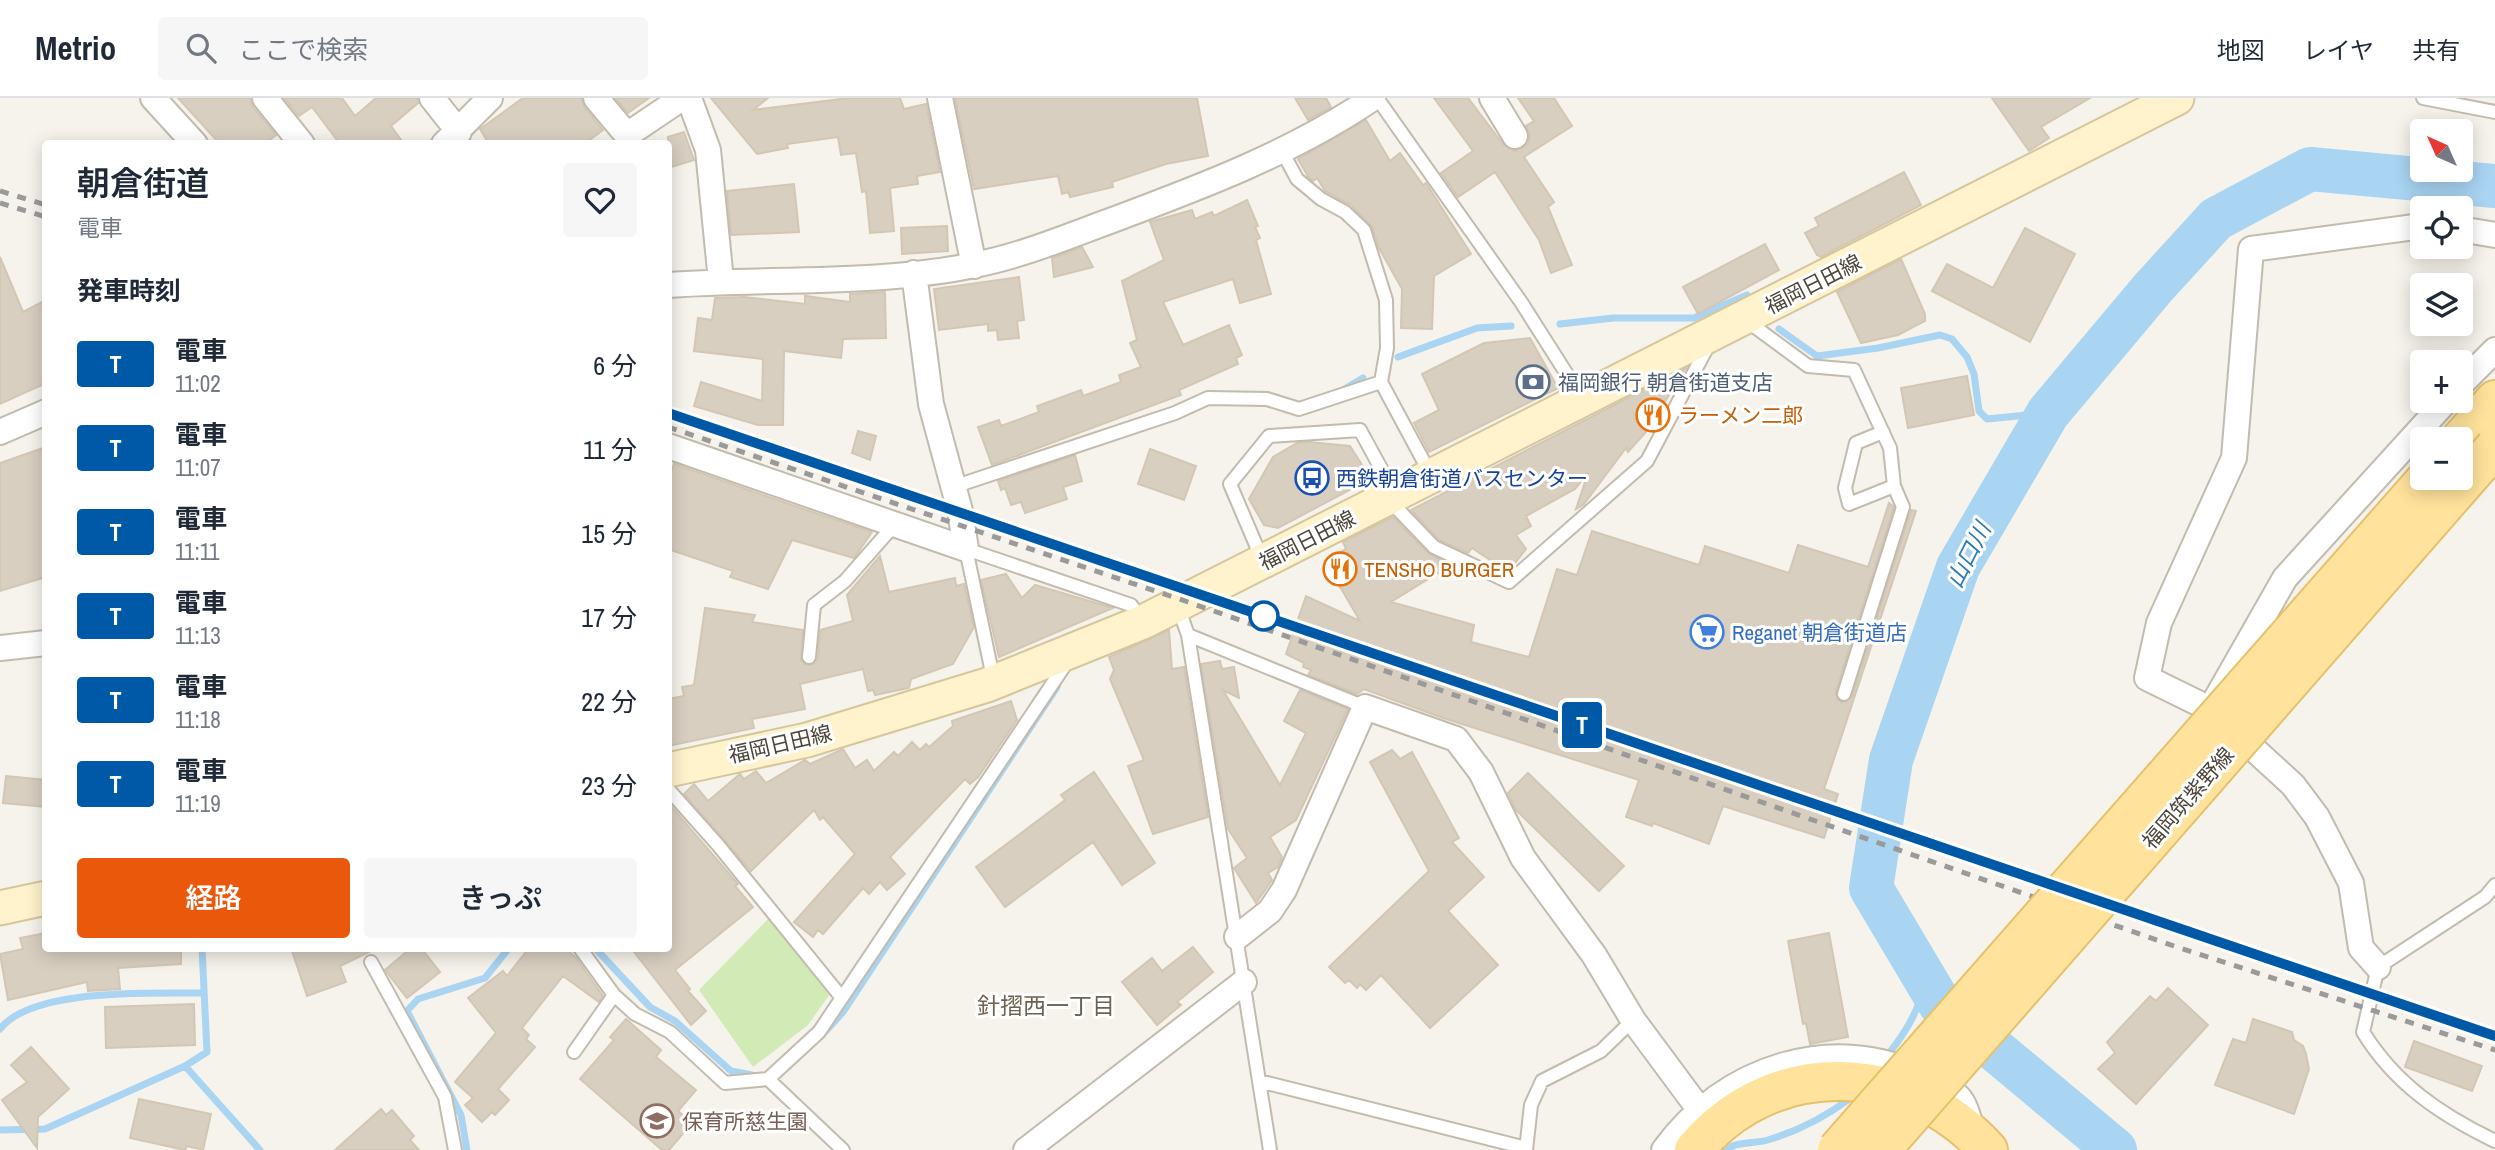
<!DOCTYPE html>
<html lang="ja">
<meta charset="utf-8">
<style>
:root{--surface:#fff;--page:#f6f6f7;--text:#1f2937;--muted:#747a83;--line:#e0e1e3;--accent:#ea580c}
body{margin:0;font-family:"Archivo Narrow","Noto Sans JP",sans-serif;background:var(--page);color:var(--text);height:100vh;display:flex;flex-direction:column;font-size:26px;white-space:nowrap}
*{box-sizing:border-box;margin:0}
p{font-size:23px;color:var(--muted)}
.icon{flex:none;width:38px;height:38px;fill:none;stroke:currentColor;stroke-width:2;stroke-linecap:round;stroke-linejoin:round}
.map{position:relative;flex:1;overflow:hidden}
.sheet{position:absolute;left:42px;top:42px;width:630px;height:812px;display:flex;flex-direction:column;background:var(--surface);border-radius:7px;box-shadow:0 4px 18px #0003}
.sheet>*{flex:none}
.badge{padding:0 14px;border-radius:5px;font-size:24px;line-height:46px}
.needle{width:46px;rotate:315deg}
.tools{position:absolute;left:2410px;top:21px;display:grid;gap:14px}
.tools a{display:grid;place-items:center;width:63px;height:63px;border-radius:7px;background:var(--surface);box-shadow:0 4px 18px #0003;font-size:35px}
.map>.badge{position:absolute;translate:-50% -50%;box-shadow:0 0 0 4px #fff}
h2{padding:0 35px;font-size:26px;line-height:63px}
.round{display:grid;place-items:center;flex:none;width:74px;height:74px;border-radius:7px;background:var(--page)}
.summary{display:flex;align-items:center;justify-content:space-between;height:119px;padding:0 35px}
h1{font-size:33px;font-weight:600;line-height:52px}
.cta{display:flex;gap:14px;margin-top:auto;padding:14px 35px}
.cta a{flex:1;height:80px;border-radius:7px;background:var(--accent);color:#fff;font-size:28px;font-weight:600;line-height:80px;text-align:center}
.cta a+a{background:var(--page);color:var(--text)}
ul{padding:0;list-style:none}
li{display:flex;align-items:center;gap:21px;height:84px;padding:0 35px}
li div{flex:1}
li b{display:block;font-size:26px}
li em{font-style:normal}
li .badge{min-width:77px;font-weight:700;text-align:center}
header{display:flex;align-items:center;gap:42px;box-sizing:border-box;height:98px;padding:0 35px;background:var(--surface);border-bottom:2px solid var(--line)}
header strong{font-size:33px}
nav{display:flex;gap:38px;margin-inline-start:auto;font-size:24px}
.search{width:490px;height:63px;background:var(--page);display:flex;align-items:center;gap:18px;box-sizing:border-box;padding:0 24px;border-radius:7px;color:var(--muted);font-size:26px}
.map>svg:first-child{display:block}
.green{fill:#d2eab5}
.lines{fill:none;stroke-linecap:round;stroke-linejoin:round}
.stream{stroke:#a9d4f2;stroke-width:7}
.river{stroke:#a9d4f2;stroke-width:44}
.building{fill:#d8cfc1;stroke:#d3c7b4;stroke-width:2}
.lane-casing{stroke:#c2bbae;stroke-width:16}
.street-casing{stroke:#c2bbae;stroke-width:28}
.secondary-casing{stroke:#d6c79b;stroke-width:37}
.primary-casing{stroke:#e6c16a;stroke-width:42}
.lane{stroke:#fff;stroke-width:12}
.street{stroke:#fff;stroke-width:24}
.secondary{stroke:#fff3cd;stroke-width:33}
.primary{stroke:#ffe39c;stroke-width:38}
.rail{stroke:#9a9a9a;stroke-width:5;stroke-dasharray:9 9;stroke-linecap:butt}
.primary-bridge-casing{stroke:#e6c16a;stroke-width:42;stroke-linecap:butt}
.primary-bridge{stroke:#ffe39c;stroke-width:38}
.line-casing{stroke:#fff;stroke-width:16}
.line{stroke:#0059a6;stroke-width:10}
.stop-dot{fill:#fff;stroke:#0059a6;stroke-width:3.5}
.labels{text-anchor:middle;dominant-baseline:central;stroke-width:6;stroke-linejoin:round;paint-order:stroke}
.street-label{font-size:21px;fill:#4b4439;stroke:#fff}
.service-label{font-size:21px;fill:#4e5e75;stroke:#fff;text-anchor:start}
.food-label{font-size:21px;fill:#c56008;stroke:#fff;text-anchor:start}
.transit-label{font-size:21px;fill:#164399;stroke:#fff;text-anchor:start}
.shop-label{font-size:21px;fill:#366cbe;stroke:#fff;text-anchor:start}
.education-label{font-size:21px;fill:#785e54;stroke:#fff;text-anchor:start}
.water-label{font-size:23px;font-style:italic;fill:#2e7ab2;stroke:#fff}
.neighbourhood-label{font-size:23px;fill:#6e6250;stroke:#fff}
</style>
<header>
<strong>Metrio</strong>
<div class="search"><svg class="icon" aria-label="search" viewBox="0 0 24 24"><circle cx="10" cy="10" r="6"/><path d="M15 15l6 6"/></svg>ここで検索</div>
<nav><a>地図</a><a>レイヤ</a><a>共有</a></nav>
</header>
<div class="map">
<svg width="2495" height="1052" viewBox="0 0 2495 1052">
<rect width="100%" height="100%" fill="#f6f3ec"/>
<!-- green -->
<path class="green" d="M769,820L830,896L808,927L753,969L699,892Z"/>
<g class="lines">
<!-- stream -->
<path class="stream" d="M1560,226L1613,220H1694L1747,197
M1779,231L1817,258L1878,250L1940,237L1952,241L1967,259L1974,276L1979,313L1987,321L2048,315
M1398,259L1477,230L1511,228
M1343,292L1363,280
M595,850L650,909L675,923L731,973L752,977
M0,931C33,889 153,896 204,895
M826,933L843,914L1057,589
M1890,954C1908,931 1920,910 1925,882
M185,968L260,1052
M0,1032L45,1031L185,968L207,954L202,850
M467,1052L461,1017L407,913L418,901L485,880L509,850
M1726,1052C1737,1043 1754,1046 1768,1042C1798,1033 1827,1018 1852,999"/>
<!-- river -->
<path class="river" d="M2115,1052L1940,906L1871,790L1891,662L1958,469L2048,315L2153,190L2216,121L2310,71L2495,88"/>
</g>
<!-- building -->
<path class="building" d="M178,0H250L253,9L276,37L264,46H220Z
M284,0H342L355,18L376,0H417L418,5L391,28L404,46H340L312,9L299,18Z
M523,0H581L585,10L603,32L584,46H489L480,31Z
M615,0H649L628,15Z
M711,0H768L753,12L849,0H900L904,11L926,6L940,74L917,78L918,86L890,90L894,133L870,135L866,93L862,94L856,55L841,57L838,39L787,46L788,50L757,56Z
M955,0H1197L1208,58L1166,66L1112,84L1113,89L1070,99L1068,94L1062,96L1058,78L974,91Z
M1295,0H1326L1331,9L1308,22Z
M1434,0H1468L1503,46L1515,53L1528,46L1530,37L1526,28L1534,23L1518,0H1554L1572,28L1524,59L1554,104L1548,109L1572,167L1551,175L1539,142L1495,74L1458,99L1441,75L1473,53Z
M1992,0H2090L2041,29L2049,40L2029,53Z
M1366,22L1390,63L1400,55L1423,87L1426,85L1471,156L1434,178L1432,231L1401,230L1402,191L1379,150L1372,129L1351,107L1325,93L1317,80L1313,83L1309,80L1298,61Z
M684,34L694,62L668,70V39Z
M1904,74L1921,107L1821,159L1817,157L1805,135L1819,128L1815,120Z
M794,86L799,134L731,137L727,93Z
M1247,102L1258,128L1255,129L1260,140L1256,142L1271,196L1240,205L1233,181L1163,204L1183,247L1229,227L1242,257L1236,260L1238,266L1179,292L1181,297L992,367L978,329L999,322L1001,328L1039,314L1037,308L1081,292L1083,298L1121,284L1119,277L1141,269L1130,245L1137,242L1122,183L1164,162L1150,124L1192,112L1195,121L1212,114L1214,118Z
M947,128L948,153L902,156L901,130Z
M2025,130L2075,156L2030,244L1932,193L1947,166L1993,190Z
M1765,146L1779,172L1698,216L1683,189Z
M1082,149L1093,169L1054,179L1052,160Z
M0,159L23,214L46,202V285L0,306Z
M1901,161L1925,216V223L1898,237L1861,245L1837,194Z
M1019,179L1024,222L1017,223L1019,240L998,242L997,232L988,233V226L939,232L934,191Z
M885,194L886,240L843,241L841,260L784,253L783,327H758L694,308L701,284L762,303L763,261L694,253L698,220L712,222L715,200L744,199L805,206V198L850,204V196Z
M1530,240L1558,290L1429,354L1414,325L1439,312L1422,276L1484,245Z
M1686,270L1646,334L1628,354L1626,350L1584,406L1576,411L1588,375L1575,391L1526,418L1531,428L1516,437L1526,451L1508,474L1472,450L1468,455L1439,442L1411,412Z
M1967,278L1974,317L1908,330L1901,290Z
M858,333L876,338L870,362L852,355Z
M1309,344L1350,348L1366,373L1359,387L1278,430L1264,427L1249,401L1273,359L1297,345Z
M46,349V479L0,493V365Z
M1150,351L1196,368L1184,402L1138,386Z
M1075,357L1082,383L1063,389L1067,401L1025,415L1021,404L1011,407L1005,390L1001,392L998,383Z
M674,366L815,415L872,434L854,460L792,442L768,491L730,479L733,473L668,451V383Z
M1889,405L1894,409L1836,593L1837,601L1842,604L1852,599L1911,412L1916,413L1824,691L1838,696L1824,740L1723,708L1709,746L1653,725L1652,728L1626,719L1639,682L1443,620L1364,591L1357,596L1308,577L1311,572L1303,569L1304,565L1286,556L1306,498L1360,523L1325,463L1346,451L1343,444L1393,419L1428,455L1451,467L1391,504L1474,527L1471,544L1529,559L1557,471L1577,477L1592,433L1699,467L1705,448L1789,475L1798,447L1868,469Z
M880,458L889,494L955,480L956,488L964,486L974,529L953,566L911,581L909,590L875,597L873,592L868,593L863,571L800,586L805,611L752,621L754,630L668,648V601L684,598L682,589L694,587L705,510L755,517L752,524L803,532L801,562L805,566L812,567L818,561L820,532L853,523L847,497Z
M1006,476L1022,500L1035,487L1113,510L999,559L981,482Z
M1169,532L1172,571L1184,569L1208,719L1153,736L1128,668L1144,662L1110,581L1114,572L1109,559Z
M1220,563L1222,571L1234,569L1239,600L1223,592L1280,687L1306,635L1284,623L1300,592L1348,611L1296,722L1270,739L1282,759L1278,769L1268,775L1272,782L1256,805L1234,770L1247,760L1228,731L1201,566Z
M1011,603L1017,622L978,679L970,686L965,681L890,759L905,776L887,792L880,784L869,796L863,790L823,836L818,832L813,839L794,824L855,756L823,719L820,722L814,712L751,773L684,696L694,686L708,703L740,676L744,681L756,673L766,685L805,662L810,666L843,651L855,670L867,662L874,673L894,654L898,658L912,644L920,652L926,646L929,649L953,628L952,623Z
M1392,652L1400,661L1412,654L1459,740L1452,744L1484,779L1448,813L1498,867L1430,930L1381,877L1366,892L1360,886L1357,890L1349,882L1345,885L1329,869L1429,773L1370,664Z
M1094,674L1155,765L1122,787L1093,744L1005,809L976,769L1065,702L1061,697Z
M1528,675L1624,768L1599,793L1516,712L1508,695Z
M6,678L46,682V709L3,705Z
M670,707L738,786L735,788L753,809L675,872L690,891L688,893L706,913L691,927L631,850H668Z
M46,835V850H181V866L118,870L120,891L88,893L87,884L8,902L0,856L23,851L20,840Z
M1829,835L1848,939L1810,946L1806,925L1803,926L1788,843Z
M1193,849L1213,874L1177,904L1181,907L1157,927L1122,884L1152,860L1162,873Z
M291,850H377L340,868L346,884L307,898Z
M411,850H421L440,874L407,900L385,872Z
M529,850H565L576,860L603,898L599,904L563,878L522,930L529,937L526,941L535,949L498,991L509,1002L495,1017L492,1014L482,1024L465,1007L473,1000L455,984L496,935L468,900L503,873L507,878Z
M2168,890L2208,927L2136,1006L2098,971L2115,955L2107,944L2150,898L2156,903Z
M194,906L195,947L106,950L105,909Z
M626,921L661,952L656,959L696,992L678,1013L692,1025L669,1052H662L580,981L614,942L610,939Z
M2253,921L2292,934L2294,942L2303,948L2306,956L2309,971L2294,1016L2215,987L2233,941L2246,945Z
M2414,943L2482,968L2472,993L2405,969Z
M31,949L69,991L38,1019L37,1050L2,1002L27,984L11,967Z
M139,1001L211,1016L203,1052L187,1048L185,1052L130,1040Z
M381,1011L386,1017L392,1012L414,1038L410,1042L419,1052H335Z"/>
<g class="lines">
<defs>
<path id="lane" d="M1377,0L1521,204L1582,300
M2423,0L2495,14
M1282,53L1297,81L1321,101L1345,114L1364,132L1386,202L1387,250L1381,284L1431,377
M1747,223L1808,268L1854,272L1890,350L1894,388L1903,409L1844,596
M1883,334L1856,345L1845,390L1849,406L1894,388
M953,389L1175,315L1208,300L1267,301L1299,311L1381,284
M1388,401L1434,449L1509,484L1647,363L1709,246
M966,451L1131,507L1141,521
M966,451L994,584
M1262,461L1230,386L1269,338L1360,332L1395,396
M1178,509L1188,537L1270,1052
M1188,537L1365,609
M809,559L814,507L845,483L895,426
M668,691L718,747L842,900
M2495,787L2485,799L2378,869L2363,934C2395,986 2441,1017 2495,1043
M580,850L614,897L635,916L670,934L725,985L768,981L843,1052
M371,864L445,999L455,1052
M574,954L614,897
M768,981L819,934L1067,564
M1259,983L1526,1050
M1526,1052L1531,1007L1542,983L1601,953L1633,922"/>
<path id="street" d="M153,0L195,46
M265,0L302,46
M432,0L459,34
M596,0L627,37L682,0
M689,0L708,52L721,183
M940,0L974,168
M1492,0L1515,38
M444,46L490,0
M2460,131L2495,137
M914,175L931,306L960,413L966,451
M668,187C766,180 879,187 974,167C1021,158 1066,139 1110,123C1201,89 1292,55 1373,0
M2460,287L2495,252
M0,334L46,314
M668,348L966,451
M0,550L46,545
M2216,601L2285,480L2446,303
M1237,839L1270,813L1284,792L1365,609L1456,641L1481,674L1523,760L1594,857L1633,922L1699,1011
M2378,869L2361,850L2351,785L2317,719L2293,687L2210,611L2147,580L2159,525L2234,360L2251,151L2422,128
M1026,1052L1244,884
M1664,1052C1723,970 1833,933 1926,980C1956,994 1966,998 1971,1033"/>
<path id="secondary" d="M668,672L807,642L987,587L1143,524L2177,0
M0,810L46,800"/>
<path id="primary" d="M2460,342L2495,302
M1694,1052C1773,957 1907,963 1988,1052"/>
</defs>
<!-- lane casing -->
<use href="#lane" class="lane-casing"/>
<!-- street casing -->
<use href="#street" class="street-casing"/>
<!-- secondary casing -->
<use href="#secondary" class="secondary-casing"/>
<!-- primary casing -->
<use href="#primary" class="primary-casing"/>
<!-- lane -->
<use href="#lane" class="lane"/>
<!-- street -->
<use href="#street" class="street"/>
<!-- secondary -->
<use href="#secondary" class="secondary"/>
<!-- primary -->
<use href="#primary" class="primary"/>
<!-- rail -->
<path class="rail" d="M0,93L46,107
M0,105L46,119
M668,315L2495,938
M668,329L1188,504L2174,848L2495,952"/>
<defs>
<path id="primary-bridge" d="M1837,1052L2427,380
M1881,1052L2495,349"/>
</defs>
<!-- primary-bridge casing -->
<use href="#primary-bridge" class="primary-bridge-casing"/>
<!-- primary-bridge -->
<use href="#primary-bridge" class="primary-bridge"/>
</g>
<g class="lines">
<defs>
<path id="line" d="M668,315L2495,938"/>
</defs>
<!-- line casing -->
<use href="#line" class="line-casing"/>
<!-- line -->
<use href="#line" class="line"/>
</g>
<!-- icons -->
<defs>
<symbol id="bank-ring" viewBox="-11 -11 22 22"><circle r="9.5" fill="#fff" stroke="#5c6f8a" stroke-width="1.5"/><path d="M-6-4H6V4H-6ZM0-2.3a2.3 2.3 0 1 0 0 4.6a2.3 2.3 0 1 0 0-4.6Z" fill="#5c6f8a"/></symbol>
<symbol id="restaurant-ring" viewBox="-11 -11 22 22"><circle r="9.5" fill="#fff" stroke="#e8710a" stroke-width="1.5"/><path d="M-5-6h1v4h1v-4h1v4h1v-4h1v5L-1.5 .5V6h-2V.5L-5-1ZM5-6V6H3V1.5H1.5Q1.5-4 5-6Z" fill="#e8710a"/></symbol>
<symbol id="bus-ring" viewBox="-11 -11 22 22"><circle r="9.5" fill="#fff" stroke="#1a4fb4" stroke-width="1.5"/><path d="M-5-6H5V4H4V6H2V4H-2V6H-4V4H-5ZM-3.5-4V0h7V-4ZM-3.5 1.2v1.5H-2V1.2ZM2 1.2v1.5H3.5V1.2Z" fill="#1a4fb4"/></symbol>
<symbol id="supermarket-ring" viewBox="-11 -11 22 22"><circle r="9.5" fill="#fff" stroke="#3f7fe0" stroke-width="1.5"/><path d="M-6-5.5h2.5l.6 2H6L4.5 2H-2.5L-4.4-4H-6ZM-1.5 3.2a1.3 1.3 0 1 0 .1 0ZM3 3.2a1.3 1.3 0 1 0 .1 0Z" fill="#3f7fe0"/></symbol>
<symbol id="school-ring" viewBox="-11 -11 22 22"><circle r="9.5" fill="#fff" stroke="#8d6e63" stroke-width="1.5"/><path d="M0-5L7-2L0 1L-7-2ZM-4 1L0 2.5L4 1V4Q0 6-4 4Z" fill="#8d6e63"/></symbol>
</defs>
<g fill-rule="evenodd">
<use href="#bank-ring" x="1514" y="265" width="38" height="38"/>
<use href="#restaurant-ring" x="1634" y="298" width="38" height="38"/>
<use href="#bus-ring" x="1293" y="361" width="38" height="38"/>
<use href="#restaurant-ring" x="1321" y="452" width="38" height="38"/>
<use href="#supermarket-ring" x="1688" y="515" width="38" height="38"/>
<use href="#school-ring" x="638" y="1004" width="38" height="38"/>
</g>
<!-- markers -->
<circle class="stop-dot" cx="1264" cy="518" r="14"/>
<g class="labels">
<!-- street labels -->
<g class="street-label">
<text transform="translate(1813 186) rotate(-27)">福岡日田線</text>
<text transform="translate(1307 442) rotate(-27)">福岡日田線</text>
<text transform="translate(780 646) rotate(-13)">福岡日田線</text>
<text transform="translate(2188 700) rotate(-49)">福岡筑紫野線</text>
</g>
<!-- service labels -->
<g class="service-label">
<text x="1558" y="284">福岡銀行 朝倉街道支店</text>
</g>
<!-- food labels -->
<g class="food-label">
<text x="1678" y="317">ラーメン二郎</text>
<text x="1364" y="471">TENSHO BURGER</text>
</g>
<!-- transit labels -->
<g class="transit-label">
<text x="1336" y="380">西鉄朝倉街道バスセンター</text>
</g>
<!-- shop labels -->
<g class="shop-label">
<text x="1732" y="534">Reganet 朝倉街道店</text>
</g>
<!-- education labels -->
<g class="education-label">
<text x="682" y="1023">保育所慈生園</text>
</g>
<!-- water labels -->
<g class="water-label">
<text transform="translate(1968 457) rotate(-63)">山口川</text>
</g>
<!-- neighbourhood labels -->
<g class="neighbourhood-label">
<text x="1046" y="907">針摺西一丁目</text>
</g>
</g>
</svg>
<div class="tools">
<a><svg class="needle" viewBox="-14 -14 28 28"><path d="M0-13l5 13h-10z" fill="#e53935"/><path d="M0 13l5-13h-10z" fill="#747a83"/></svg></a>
<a><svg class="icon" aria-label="locate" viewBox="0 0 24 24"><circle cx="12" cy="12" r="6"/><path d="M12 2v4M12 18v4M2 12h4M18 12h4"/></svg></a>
<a><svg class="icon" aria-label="layers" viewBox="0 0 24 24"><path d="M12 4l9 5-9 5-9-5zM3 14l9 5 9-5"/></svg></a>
<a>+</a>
<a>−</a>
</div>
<b class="badge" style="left:1582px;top:627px;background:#0059a6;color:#fff">T</b>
<section class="sheet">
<div class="summary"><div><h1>朝倉街道</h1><p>電車</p></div><a class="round"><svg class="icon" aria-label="heart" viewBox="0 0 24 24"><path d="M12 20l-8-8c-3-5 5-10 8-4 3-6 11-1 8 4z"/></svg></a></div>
<h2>発車時刻</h2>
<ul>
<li><span class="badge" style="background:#0059a6;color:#fff">T</span><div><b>電車</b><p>11:02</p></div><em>6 分</em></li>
<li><span class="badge" style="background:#0059a6;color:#fff">T</span><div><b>電車</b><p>11:07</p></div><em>11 分</em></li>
<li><span class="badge" style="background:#0059a6;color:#fff">T</span><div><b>電車</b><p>11:11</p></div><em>15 分</em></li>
<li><span class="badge" style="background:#0059a6;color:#fff">T</span><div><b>電車</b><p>11:13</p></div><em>17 分</em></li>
<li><span class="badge" style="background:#0059a6;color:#fff">T</span><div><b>電車</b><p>11:18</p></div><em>22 分</em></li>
<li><span class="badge" style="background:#0059a6;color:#fff">T</span><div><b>電車</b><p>11:19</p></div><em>23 分</em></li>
</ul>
<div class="cta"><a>経路</a><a>きっぷ</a></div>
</section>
</div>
